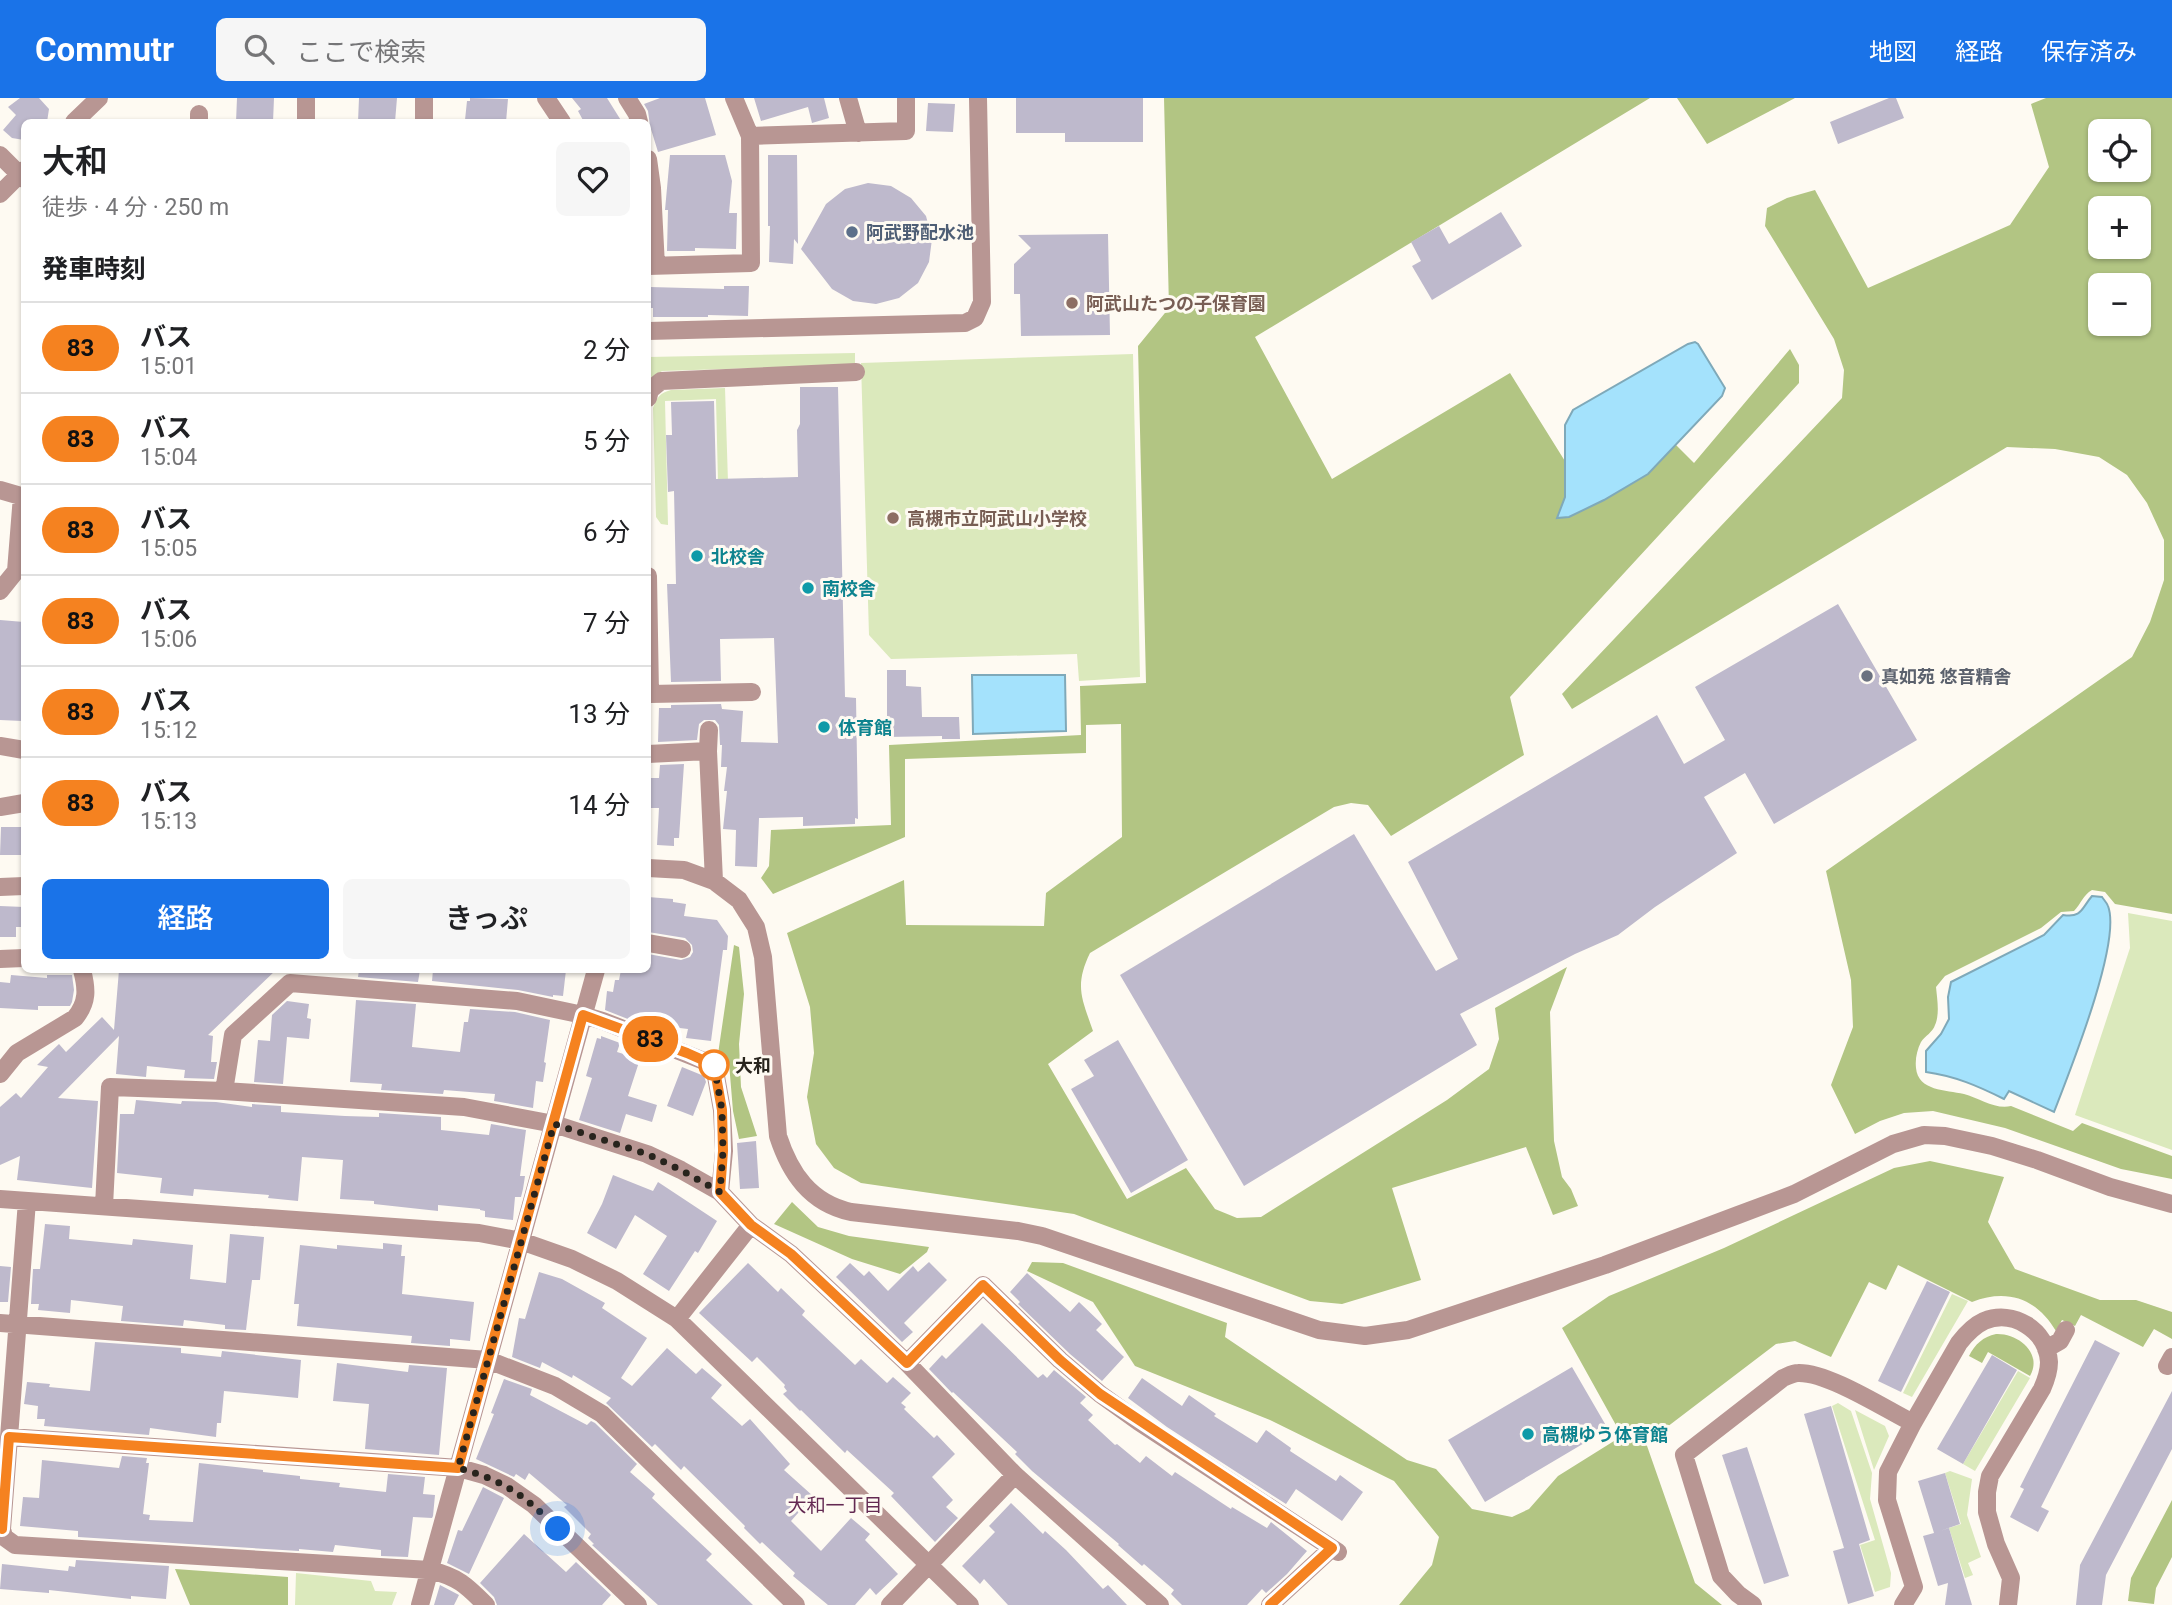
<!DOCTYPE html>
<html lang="ja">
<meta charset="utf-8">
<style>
:root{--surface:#fff;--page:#f6f6f6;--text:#202124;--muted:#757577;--line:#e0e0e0;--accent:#1a73e8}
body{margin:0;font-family:Roboto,"Noto Sans JP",sans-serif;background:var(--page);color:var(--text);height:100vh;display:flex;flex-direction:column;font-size:26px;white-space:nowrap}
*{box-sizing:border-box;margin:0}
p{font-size:23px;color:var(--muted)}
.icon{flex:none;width:38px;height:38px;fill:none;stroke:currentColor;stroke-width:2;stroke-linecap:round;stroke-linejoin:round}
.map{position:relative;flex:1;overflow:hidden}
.panel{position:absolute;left:21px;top:21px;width:630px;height:854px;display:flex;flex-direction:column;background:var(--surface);border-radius:10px;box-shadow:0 2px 5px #0004}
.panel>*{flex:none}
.badge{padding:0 14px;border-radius:23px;font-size:24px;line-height:46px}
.buttons{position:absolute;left:2088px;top:21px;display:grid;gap:14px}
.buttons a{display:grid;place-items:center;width:63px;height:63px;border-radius:10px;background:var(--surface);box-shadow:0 2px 5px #0004;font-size:35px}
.you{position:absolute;width:35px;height:35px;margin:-18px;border:5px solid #fff;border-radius:50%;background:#1a73e8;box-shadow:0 0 0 10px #1a73e833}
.map>.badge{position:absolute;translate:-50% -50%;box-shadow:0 0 0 4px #fff}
h2{padding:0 21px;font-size:26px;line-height:63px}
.round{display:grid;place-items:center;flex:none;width:74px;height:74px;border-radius:10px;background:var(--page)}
.summary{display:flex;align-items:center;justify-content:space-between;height:119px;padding:0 21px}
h1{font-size:33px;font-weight:600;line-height:52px}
.primary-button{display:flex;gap:14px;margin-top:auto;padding:14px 21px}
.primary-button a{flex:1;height:80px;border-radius:10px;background:var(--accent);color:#fff;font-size:28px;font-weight:600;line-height:80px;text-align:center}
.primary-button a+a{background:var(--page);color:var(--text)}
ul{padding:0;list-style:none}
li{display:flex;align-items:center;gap:21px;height:91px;padding:0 21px;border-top:2px solid var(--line)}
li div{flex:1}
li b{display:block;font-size:26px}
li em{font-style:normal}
li .badge{min-width:77px;font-weight:700;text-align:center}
header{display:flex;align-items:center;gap:42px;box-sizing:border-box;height:98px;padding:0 35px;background:var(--accent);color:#fff}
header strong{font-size:33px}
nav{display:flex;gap:38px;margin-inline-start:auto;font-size:24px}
.search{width:490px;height:63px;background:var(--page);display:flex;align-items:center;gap:18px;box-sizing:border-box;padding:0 24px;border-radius:10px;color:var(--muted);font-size:26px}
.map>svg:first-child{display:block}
.green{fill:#dbe9bc}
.forest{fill:#b2c583;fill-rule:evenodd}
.water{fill:#a4e2fc;stroke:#7fa9b9;stroke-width:2}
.building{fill:#beb9cc}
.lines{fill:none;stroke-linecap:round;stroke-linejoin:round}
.minor{stroke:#b89693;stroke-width:18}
.line-casing{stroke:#fff;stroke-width:16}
.line{stroke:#f58220;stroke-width:10}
.walk{stroke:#28241d;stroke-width:7;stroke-dasharray:0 12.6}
.service-dot{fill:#5c6f8a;stroke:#fefaf2;stroke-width:2.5}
.education-dot{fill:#8d6e63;stroke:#fefaf2;stroke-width:2.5}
.culture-dot{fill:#0f9aa8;stroke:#fefaf2;stroke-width:2.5}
.worship-dot{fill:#6b7280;stroke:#fefaf2;stroke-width:2.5}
.stop-dot{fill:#fff;stroke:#f58220;stroke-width:3.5}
.labels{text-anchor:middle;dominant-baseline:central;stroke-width:6;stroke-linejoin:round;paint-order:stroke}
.service-label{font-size:18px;font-weight:bold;fill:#4e5e75;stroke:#fefaf2;text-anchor:start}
.education-label{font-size:18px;font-weight:bold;fill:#785e54;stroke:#fefaf2;text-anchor:start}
.culture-label{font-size:18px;font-weight:bold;fill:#0d838f;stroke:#fefaf2;text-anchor:start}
.worship-label{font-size:18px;font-weight:bold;fill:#5b616d;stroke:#fefaf2;text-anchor:start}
.stop-label{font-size:18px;font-weight:bold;fill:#28241d;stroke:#fefaf2;text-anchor:start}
.neighbourhood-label{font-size:19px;fill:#632952;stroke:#fefaf2}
</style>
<header>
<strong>Commutr</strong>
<div class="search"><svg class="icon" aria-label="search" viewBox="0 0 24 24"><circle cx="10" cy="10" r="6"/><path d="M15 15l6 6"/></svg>ここで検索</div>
<nav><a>地図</a><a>経路</a><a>保存済み</a></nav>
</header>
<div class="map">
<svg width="2172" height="1507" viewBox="0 0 2172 1507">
<rect width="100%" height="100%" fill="#fefaf2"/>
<!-- green -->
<path class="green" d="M855,255V267L662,273L648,283V259Z
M1133,256L1140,579L1079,583L1077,556L891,561L869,537L861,265Z
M725,290L728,384H718L716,301L665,303L668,427L661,426L656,419L653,310C657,299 660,295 671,292Z
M2128,815L2172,823V1052L2075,1017L2130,850Z
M1952,1196L1968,1203L1912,1299L1903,1295Z
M2018,1273L2030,1280L1975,1373L1963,1366Z
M1838,1305L1851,1313L1872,1375L1870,1401L1891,1475L1890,1489L1875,1494L1860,1447L1875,1442L1832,1308Z
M1855,1312L1885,1328L1889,1338L1874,1372Z
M1950,1373L1972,1381L1967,1417L1981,1459L1968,1465L1973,1477L1965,1480L1949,1430L1961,1426L1945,1375Z
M296,1475L371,1483L375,1493L397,1494L392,1507H295Z"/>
<!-- forest -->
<path class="forest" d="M1164,0H1650L1255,239L1332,381L1510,275L1588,400L1676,347L1694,365L1790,251L1799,267V285L1510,599L1524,657L1391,738L1368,707L1351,705L1334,709L1090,855C1074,888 1082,901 1093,933L1048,966L1127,1101L1186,1070L1215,1111L1237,1120L1261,1119L1447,1002L1489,971L1499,941L1495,910L1567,869L1550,914L1554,1043L1562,1079L1571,1091L1578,1108L1553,1117L1526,1049L1392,1090L1421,1182L1342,1206L1310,1203L1074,1116L861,1085L834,1070L816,1046L807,999L814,955L810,909L787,835L904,782L906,827L1044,828L1046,795L1122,739L1121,626L1086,627V655L905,661V739L773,796L761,780L769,768L771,732L891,727L889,647L1081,637L1080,588L1146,585L1138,248L1169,210Z
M1677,0H1795L1707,46Z
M2046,0H2172V816L2115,806L2105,794L2092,792C2083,797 2081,806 2074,813L2061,814L2041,830L1945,878L1936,889C1937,900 1940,916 1935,927C1933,934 1925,938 1921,944C1917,952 1915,961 1916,970C1918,993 1946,992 1964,996C1979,1000 1996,1012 2011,1008L2073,1033L2082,1025L2172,1058V1081L2121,1071L2005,1030L1933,1013L1904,1015L1880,1023L1855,1036L1831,987L1853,929L1851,882L1826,773L2132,559L2150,524L2164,482V442L2147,405L2127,377L2099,359L2055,351L2007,349L1572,611L1562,596L1842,300L1844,272L1834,241L1765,128L1767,110L1787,100L1815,92L1868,190L2010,127L2049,69L2031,6ZM2100,33H2138V72H2100ZM2100,110H2138V149H2100ZM2138,187V226H2100V187Z
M734,847L739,849L744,896L739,946L741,989L757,1038L739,1041L733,1013L729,965L718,956Z
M1930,1063L2004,1079L1988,1124L2015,1171L2100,1202H2136L2172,1214V1241L2154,1231L2143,1249L2081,1217L2075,1228L2062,1222L2056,1233C2037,1201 2008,1190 1972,1204L1898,1167L1886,1192L1869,1184L1831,1259L1795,1243L1776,1246L1646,1345L1695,1485L1722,1507H1399L1432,1467L1439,1439L1394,1383L1270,1322L1135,1268L1093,1204L1027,1173L1032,1164L1063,1165L1227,1225L1225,1239L1407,1362L1436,1371L1472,1411L1512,1419L1529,1411L1558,1378L1622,1338L1562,1230L1609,1198L1724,1150L1894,1070Z
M792,1104L818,1129L849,1138L929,1149L927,1154L900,1176L852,1161L774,1126Z
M1996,1236C2018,1235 2043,1255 2030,1278L1988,1254L1982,1265L1969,1258C1975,1246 1983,1239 1996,1236Z
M2172,1402V1459L2156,1490L2154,1506L2128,1503L2131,1480Z
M175,1471L288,1479V1507H190Z"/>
<!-- water -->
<path class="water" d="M1695,244L1698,246L1725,290L1722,298L1648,376L1604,402L1569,419L1557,420L1565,399V327L1573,312L1688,246Z
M972,577H1065L1066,633L973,636Z
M2092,798L2102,799C2104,802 2107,805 2108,808C2122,844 2069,975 2054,1014L2009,993L2004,1001C1978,988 1955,978 1926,974V953L1941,936L1949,921L1948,899L1951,884L2044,837L2063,817C2082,820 2081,811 2092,798Z"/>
<!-- building -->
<path class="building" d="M20,0H39L49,11L47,24H24V42L12,40L3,32L16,17L8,9Z
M237,0H274L273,24H236Z
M359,0H397L395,24H358Z
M470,0L508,1L506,24H474V22H465L467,3H470Z
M572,0H607L622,24H584L578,13L581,11Z
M660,0H705L716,37L658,54L650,28L648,13L644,6Z
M754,0H824L829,20L812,25L808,9L761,23Z
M1016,0H1143V44H1065V35H1016Z
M1889,0H1896L1904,20L1838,46L1830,24Z
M928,5L955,6L953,34L926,33Z
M670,57H725L732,83L729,115H737L736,151L695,150V153H667L668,112H665Z
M768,57H797L798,146L794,141L793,166L769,164L770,128H768Z
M868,85L891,88L911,100L926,118L932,141L929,164L918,185L899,200L876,206L853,203L832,191L801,151L826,106L845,91Z
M1501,114L1522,148L1432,202L1412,168L1421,163L1411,144L1439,128L1449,146Z
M1108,136L1110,237L1021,238L1020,196H1014V166L1031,150L1018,137Z
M724,188H749L748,218L708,217V219H653V210H649L650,189L724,191Z
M800,289H838L845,599L856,600L858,721L855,720V726L803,728V719L759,720L757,769L735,768L736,732L723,731L727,693H724L727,669H721L722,647H720L719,627L715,622H704L699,626L697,642L658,644L659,610H671V607L721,606L722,611L743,613L741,644L778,645L774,540L720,541L721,583L671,584L667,486H676L674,393L668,394L666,337H672L671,304L714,303L716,381L798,379L797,332L800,326Z
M1838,506L1917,642L1774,726L1745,675L1704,699L1737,755L1655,809L1618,837L1575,856L1460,916L1477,947L1244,1088L1120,877L1354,736L1436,873L1458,861L1408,764L1657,617L1684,666L1725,642L1695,589Z
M0,522L24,524V589L22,623L0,622Z
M887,572H906V588L921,589L922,619H959L960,641H942V638L887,639Z
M684,666L679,740H674V748L657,747L659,710H648V680H659L660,667Z
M1,729H24L23,757H0Z
M648,799L673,801V804L686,806L684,818L717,822L728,838L727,852H723L711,943L686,940L688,931L638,925L605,912L607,893L613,894L615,882H619L621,872H648V856L681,862L690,859L693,854L692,847L685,840L648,834Z
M0,808L24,809V829H16V839H0Z
M119,872H135V873L276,872L208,937L213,938L211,964H217L214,981L184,980L185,972L147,968L146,979L116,976L119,938L58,1000L98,1003L92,1090L17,1082L20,1058L0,1067V1009L16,995L21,1000L48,969L37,967L59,946L66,954L102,919L114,932Z
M359,872H420L418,884L358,879Z
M433,872H566L563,898L553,897V899L518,892L432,883Z
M11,877L47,880V877H72L74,892L72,904L70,908H38V912L0,910V884L10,885Z
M356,902L416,906L412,949L460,954L464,924H468L470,911L515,914L550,922L544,964L546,965L543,984L536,983L533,1010L494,1003L495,996L444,992L443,996L381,992L382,986L350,984Z
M287,903L309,906L307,920L311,921L309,941L287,939L283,986L254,984L258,942L270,943L272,917Z
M601,938L620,945L617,954L640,961L628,998L657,1007L652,1024L626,1016L620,1035L579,1022L592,980L586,978L597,940L601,941Z
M1118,942L1188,1062L1131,1095L1071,991L1094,978L1084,962Z
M682,969L704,978L706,984L693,1018L667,1008Z
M136,1002L181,1006L182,1003L216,1004L252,1009V1006L281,1008V1014L345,1018L379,1019V1015L441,1019V1032L489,1037L491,1026L526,1032L520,1078H525L523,1091L521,1099H515L513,1122L485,1119V1113L480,1112V1111L438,1107V1113L374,1106V1103L340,1101L343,1062L302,1059L298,1103L268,1100L269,1097L194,1091L193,1098L160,1095L162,1080L117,1075L120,1016H134Z
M756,1043L759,1090L740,1091L737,1045Z
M613,1077L653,1093L658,1084L717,1123L698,1155L695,1153L669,1193L643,1176L667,1138L635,1117L616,1151L587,1135L602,1106Z
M45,1126L70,1128L69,1141L132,1147L133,1141L193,1147L190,1181L226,1185L230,1136L264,1139L260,1182H252L246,1232L225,1231V1227L184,1222L183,1228L121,1223L123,1208L71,1202L70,1215L38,1212L39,1206H31L33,1171H40Z
M383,1145L402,1147L401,1158H405L402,1196L474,1204L470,1243L450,1241V1248L411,1245L412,1238L297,1228L299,1206H294L300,1147L337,1151V1147L383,1151Z
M929,1164L947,1182L904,1225L913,1234L902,1244L836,1179L850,1165L864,1178L869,1173L888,1193L913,1168L918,1174Z
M748,1165L778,1194L781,1190L805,1213L802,1217L855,1267L861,1261L887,1285L893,1279L911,1295L901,1305L906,1309L904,1311L934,1340L937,1337L955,1356L932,1379L953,1402L946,1409L958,1420L935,1444L891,1398L894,1395L847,1352L845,1355L801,1312L800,1313L783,1296L787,1293L784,1289L785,1287L757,1259L752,1264L699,1215Z
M0,1168L11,1169L8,1204H0Z
M539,1174L562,1181L605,1205L602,1210L647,1240L621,1280L632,1288L667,1250L696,1276L702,1270L722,1287L711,1300L742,1328L750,1321L790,1366L784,1372L813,1398L791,1423L821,1453L851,1420L870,1436L865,1442L898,1476L876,1497L870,1490L855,1507H828L793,1478L795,1475L762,1444L760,1446L744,1430L745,1428L684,1368L681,1372L655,1346L652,1349L606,1305L611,1300L573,1277L572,1280L542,1264L540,1270L512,1259L519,1220L525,1221Z
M1027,1175L1070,1214L1079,1204L1102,1226L1096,1232L1124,1259L1102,1283L1070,1256L1018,1206L1020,1204L1010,1194Z
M1927,1183L1950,1194L1901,1294L1878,1283Z
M982,1225L1038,1280L1043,1276L1047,1280L1054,1272L1086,1299L1080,1305L1093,1317L1088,1322L1115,1347L1117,1346L1140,1365L1146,1358L1172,1378L1175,1374L1231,1411L1232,1409L1267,1430L1271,1424L1307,1453L1287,1476L1266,1495L1262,1491L1247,1507H1182L1171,1496L1174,1492L1144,1466L1142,1468L1118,1447L1119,1446L1032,1373L1015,1356L1017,1354L953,1294L952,1295L929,1271L942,1257L946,1261Z
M2095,1242L2120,1255L2041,1409L2049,1413L2038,1434L2010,1419L2024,1391L2020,1389Z
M95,1244L181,1250V1255L221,1259L222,1253L301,1262L298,1300L224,1293L221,1325H217L216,1339L150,1330L149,1337L44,1328L45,1321H37L38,1308L24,1306L27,1284L50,1286L49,1289L90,1293Z
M1992,1257L2017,1272L1963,1366L1937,1351Z
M337,1265L408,1274L409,1267L447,1270L439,1357L365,1351L369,1306L333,1303Z
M1572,1269L1608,1331L1485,1404L1448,1342Z
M1142,1280L1182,1308L1189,1297L1216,1316L1214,1318L1257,1345L1266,1332L1291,1350L1290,1353L1336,1383L1340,1377L1363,1394L1342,1423L1296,1391L1286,1406L1167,1329L1128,1300Z
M504,1281L532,1291L530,1297L587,1327L591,1323L595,1325L637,1366L630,1374L655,1396L652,1400L712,1456L706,1462L753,1507H658L592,1447L594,1446L588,1440L591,1436L564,1409L567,1407L529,1375L525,1382L516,1376L514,1379L476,1361L494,1316L491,1315Z
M2172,1293V1351L2106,1477L2102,1507H2076L2080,1467Z
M1831,1308L1870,1442L1859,1446L1874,1498L1848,1506L1833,1453L1844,1450L1804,1316Z
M1747,1349L1789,1478L1764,1486L1722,1357Z
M122,1358L147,1360L146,1365H149L143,1416L150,1417L149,1422L193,1424L199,1365L263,1372V1374L300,1378V1381L340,1385L339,1389L386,1394L388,1376L425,1379L423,1396L435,1397L433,1418L432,1420L413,1419L408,1459L381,1458V1452L335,1447L333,1454L299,1451V1453L78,1439V1433L20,1428L23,1399L39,1400L42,1362L119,1370Z
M1945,1375L1960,1426L1940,1433L1949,1430L1972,1507H1945L1948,1485L1938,1488L1923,1438L1934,1435L1918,1383Z
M483,1389L504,1400L469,1476L447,1465L458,1432L462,1433Z
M1011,1405L1043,1436L1045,1433L1066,1452L1103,1491L1108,1487L1127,1507H1008L984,1481L980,1486L962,1468L995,1434L989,1428Z
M524,1436L566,1474L576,1464L611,1497L602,1507H497L494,1499L480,1485Z
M76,1462L169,1468L166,1501L131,1498V1501L49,1492V1495L0,1491L2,1466L68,1473L69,1468L75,1469Z
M440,1487L459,1497L454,1507H434Z"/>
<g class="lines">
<!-- minor -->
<path class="minor" d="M306,0V24
M424,0V24
M546,0L562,24
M627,0L637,16L639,24
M848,0L858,35
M199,16V24
M74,24L99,0
M750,38L906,33V0
M0,57L24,81
M648,61L652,90L656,168
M0,96L24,72
M648,168L751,165L750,38L734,0
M648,233L965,225L975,220L982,204L978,0
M648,300L650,292L661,283L856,274
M0,392L24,399
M648,478L650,596L752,594
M0,493L16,473L22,398
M0,648L24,652
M708,653L709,632
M648,656L708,653L714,783
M0,709L24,705
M648,770L684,772L714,783L739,802L756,829L763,859L778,1038C790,1075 810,1105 851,1114L1018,1133L1042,1138L1319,1232L1365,1238L1408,1232L1605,1167L1738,1117L1794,1096L1893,1046L1924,1037L1945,1038L1992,1048L2037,1062L2110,1089L2172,1106
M0,789L24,788
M648,845L682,851
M0,861L24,860
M0,976L17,955L75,920C88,904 87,891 82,872
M720,1094L724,1053L722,1012L714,967L603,923L583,917L517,903L290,885L233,937L224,993L464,1009L554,1026L647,1056L681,1072L720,1094L751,1127L791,1156L907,1265L1015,1377L1160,1507
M0,1101L479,1135L521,1143L572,1161L617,1183L677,1221L970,1507
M27,1103L2,1431L4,1439L15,1447L430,1472C458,1479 466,1487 486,1507
M104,1108L110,989L224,993
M677,1221L751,1127
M0,1225L488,1262L555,1288L602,1316L796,1507
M2046,1251L2060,1243L2066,1232
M907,1265L983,1187L1060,1262L1100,1296L1139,1324L1338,1454
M2167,1268L2172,1259
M9,1339L459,1370L484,1377L507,1388L534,1407L638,1507
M420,1507L596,872
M890,1507L1015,1377
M1270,1507L1332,1450
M1753,1507L1738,1496L1721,1478L1684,1357L1783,1280C1788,1278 1793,1275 1798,1275C1828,1274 1885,1311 1913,1325L1959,1245C1966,1236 1973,1228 1984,1223C2013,1211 2047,1232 2049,1264C2049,1274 2046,1282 2042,1291L1990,1378L1987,1394V1414L1996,1446L2011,1480L2008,1507
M1903,1507L1914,1489L1887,1402L1888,1374L1913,1325"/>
</g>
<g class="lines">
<defs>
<path id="line" d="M2,1431L9,1339L458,1370L583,917L687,955L714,967L722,1012L723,1053L720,1094L751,1127L791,1156L907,1265L983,1187L1060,1262L1100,1296L1332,1450L1270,1507"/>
</defs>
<!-- line casing -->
<use href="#line" class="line-casing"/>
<!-- line -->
<use href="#line" class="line"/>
<!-- walk -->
<path class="walk" d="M558,1431C525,1398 504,1382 458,1370L554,1026L647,1056L681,1072L720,1094L723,1053L722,1012L714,967"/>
</g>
<!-- markers -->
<circle class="service-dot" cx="852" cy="134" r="7"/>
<g class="education-dot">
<circle cx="1072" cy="205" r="7"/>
<circle cx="893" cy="420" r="7"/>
</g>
<g class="culture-dot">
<circle cx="697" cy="458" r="7"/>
<circle cx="808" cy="490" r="7"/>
<circle cx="824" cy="629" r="7"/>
<circle cx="1528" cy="1336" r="7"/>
</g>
<circle class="worship-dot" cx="1867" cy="578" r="7"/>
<circle class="stop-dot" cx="714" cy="967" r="14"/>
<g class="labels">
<!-- service labels -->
<g class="service-label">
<text x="866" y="134">阿武野配水池</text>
</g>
<!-- education labels -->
<g class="education-label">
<text x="1086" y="205">阿武山たつの子保育園</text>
<text x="907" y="420">高槻市立阿武山小学校</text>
</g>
<!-- culture labels -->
<g class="culture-label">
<text x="711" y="458">北校舎</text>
<text x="822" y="490">南校舎</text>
<text x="838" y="629">体育館</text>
<text x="1542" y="1336">高槻ゆう体育館</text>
</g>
<!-- worship labels -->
<g class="worship-label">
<text x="1881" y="578">真如苑 悠音精舎</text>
</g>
<!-- stop labels -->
<g class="stop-label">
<text x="735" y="967">大和</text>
</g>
<!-- neighbourhood labels -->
<g class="neighbourhood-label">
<text x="835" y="1407">大和一丁目</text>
</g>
</g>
</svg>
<div class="buttons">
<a><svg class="icon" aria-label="locate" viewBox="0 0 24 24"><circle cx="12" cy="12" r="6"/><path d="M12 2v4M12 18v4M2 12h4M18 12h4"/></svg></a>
<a>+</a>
<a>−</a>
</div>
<div class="you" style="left:558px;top:1431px"></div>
<b class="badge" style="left:650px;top:941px;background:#f58220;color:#111">83</b>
<section class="panel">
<div class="summary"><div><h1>大和</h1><p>徒歩 · 4 分 · 250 m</p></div><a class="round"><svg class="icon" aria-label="heart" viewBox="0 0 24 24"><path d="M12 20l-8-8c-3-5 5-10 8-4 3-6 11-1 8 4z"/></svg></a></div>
<h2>発車時刻</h2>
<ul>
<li><span class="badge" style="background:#f58220;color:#111">83</span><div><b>バス</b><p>15:01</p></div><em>2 分</em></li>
<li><span class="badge" style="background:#f58220;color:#111">83</span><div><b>バス</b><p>15:04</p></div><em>5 分</em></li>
<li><span class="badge" style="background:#f58220;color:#111">83</span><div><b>バス</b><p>15:05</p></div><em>6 分</em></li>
<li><span class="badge" style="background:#f58220;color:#111">83</span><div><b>バス</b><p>15:06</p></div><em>7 分</em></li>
<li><span class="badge" style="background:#f58220;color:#111">83</span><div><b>バス</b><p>15:12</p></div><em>13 分</em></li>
<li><span class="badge" style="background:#f58220;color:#111">83</span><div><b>バス</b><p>15:13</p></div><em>14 分</em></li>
</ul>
<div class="primary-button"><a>経路</a><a>きっぷ</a></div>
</section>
</div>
